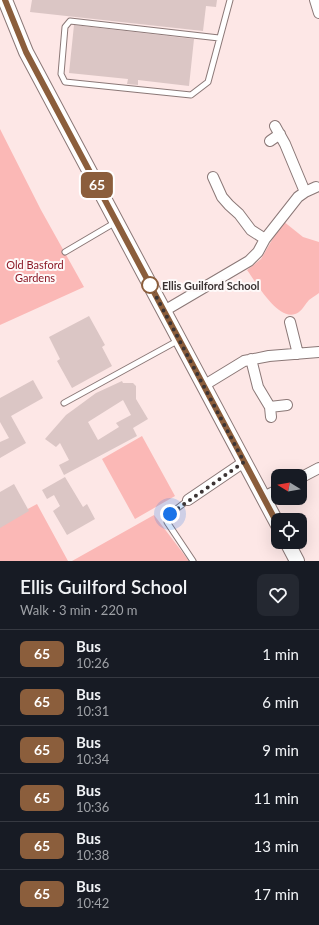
<!DOCTYPE html>
<meta charset="utf-8">
<style>
:root{--surface:#171b24;--page:#242831;--text:#f1f3f6;--muted:#9ea1a6;--line:#363941}
body{margin:0;font-family:Lato,sans-serif;background:var(--page);color:var(--text);height:100vh;display:flex;flex-direction:column;font-size:15px;white-space:nowrap}
*{box-sizing:border-box;margin:0}
p{font-size:13px;color:var(--muted)}
.icon{flex:none;width:22px;height:22px;fill:none;stroke:currentColor;stroke-width:2;stroke-linecap:round;stroke-linejoin:round}
.map{position:relative;height:561px;overflow:hidden}
.drawer{display:flex;flex-direction:column;background:var(--surface);flex:1}
.drawer>*{flex:none}
.badge{padding:0 8px;border-radius:6px;font-size:14px;line-height:26px}
.needle{width:26px;rotate:281deg}
.controls{position:absolute;left:271px;top:469px;display:grid;gap:8px}
.controls a{display:grid;place-items:center;width:36px;height:36px;border-radius:8px;background:var(--surface);box-shadow:0 4px 16px #0002;font-size:20px}
.you{position:absolute;width:20px;height:20px;margin:-10px;border:3px solid #fff;border-radius:50%;background:#1a73e8;box-shadow:0 0 0 6px #1a73e833}
.map>.badge{position:absolute;translate:-50% -50%;box-shadow:0 0 0 2px #fff}
.round{display:grid;place-items:center;flex:none;width:42px;height:42px;border-radius:8px;background:var(--page)}
.headline{display:flex;align-items:center;justify-content:space-between;height:68px;padding:0 20px}
h1{font-size:19px;font-weight:600;line-height:30px}
ul{padding:0;list-style:none}
li{display:flex;align-items:center;gap:12px;height:48px;padding:0 20px;border-top:1px solid var(--line)}
li div{flex:1}
li b{display:block;font-size:15px}
li em{font-style:normal}
li .badge{min-width:44px;font-weight:700;text-align:center}
.map>svg:first-child{display:block}
.green{fill:#fbb8b6}
.building{fill:#dbc6c5;fill-rule:evenodd}
.lines{fill:none;stroke-linecap:round;stroke-linejoin:round}
.lane-casing{stroke:#8b7877;stroke-width:7}
.street-casing{stroke:#8b7877;stroke-width:12}
.secondary-casing{stroke:#8b7877;stroke-width:16}
.lane{stroke:#fff;stroke-width:5}
.street{stroke:#fff;stroke-width:10}
.secondary{stroke:#fff;stroke-width:14}
.line-casing{stroke:#fff;stroke-width:9}
.line{stroke:#8b5e3c;stroke-width:6}
.walk{stroke:#3c3434;stroke-width:4;stroke-dasharray:0 7.2}
.stop-dot{fill:#fff;stroke:#8b5e3c;stroke-width:2}
.labels{text-anchor:middle;dominant-baseline:central;stroke-width:4;stroke-linejoin:round;paint-order:stroke}
.park-label{font-size:11px;fill:#8b1a27;stroke:#fef9f9}
.stop-label{font-size:11px;font-weight:bold;fill:#3c3434;stroke:#fef9f9;text-anchor:start}
</style>
<div class="map">
<svg width="319" height="561" viewBox="0 0 319 561">
<rect width="100%" height="100%" fill="#fde7e6"/>
<!-- green -->
<path class="green" d="M0,129L41,210L84,287L0,325Z
M283,221L303,237L319,242V293C316,295 312,298 309,300C305,304 303,309 299,312C280,326 256,282 247,270L261,259Z
M142,436L175,496L135,519L102,459Z
M37,504L68,561H0V524Z
M154,515L189,561H72Z"/>
<!-- building -->
<path class="building" d="M32,0H217L216,7L206,6L203,31L30,12Z
M74,25L194,39L189,86L138,80V85L127,84L128,79L69,73Z
M89,316L105,345L102,347L112,366L72,388L57,361L60,359L49,337Z
M33,380L43,398L11,416L26,443L0,458V442L9,438L0,422V398Z
M122,381L123,383H133L136,386V399L148,419L133,428L137,436L64,475L59,465L69,460L60,443L56,447L45,439L66,415L77,407L96,393ZM123,400L131,415L116,423L119,427L98,440L88,422Z
M65,477L83,507L87,504L95,519L67,535L53,511L60,506L54,495L47,499L42,490Z
M14,484L29,511L0,528V492Z"/>
<g class="lines">
<defs>
<path id="lane" d="M219,38L70,21L65,27L61,74L65,82L191,95L208,82L230,0
M65,252L116,222
M64,403L179,340
M188,500L170,514L167,522L193,561"/>
<path id="street" d="M315,0L319,13
M275,126L285,144L305,192
M270,141L280,134
M213,177L222,197L229,205L239,214L251,230L265,239
M164,311L249,261L258,252L265,239L298,197L305,192L316,187
M290,322L298,354
M251,359L258,387L270,407L271,417
M203,386L244,361L269,356L319,352
M270,407L287,405
M300,478L319,468
M263,497L278,490
M188,500L244,462"/>
<path id="secondary" d="M5,0L26,52L278,525
M287,542L297,561"/>
</defs>
<!-- lane casing -->
<use href="#lane" class="lane-casing"/>
<!-- street casing -->
<use href="#street" class="street-casing"/>
<!-- secondary casing -->
<use href="#secondary" class="secondary-casing"/>
<!-- lane -->
<use href="#lane" class="lane"/>
<!-- street -->
<use href="#street" class="street"/>
<!-- secondary -->
<use href="#secondary" class="secondary"/>
</g>
<g class="lines">
<defs>
<path id="line" d="M5,0L26,52L278,525"/>
</defs>
<!-- line casing -->
<use href="#line" class="line-casing"/>
<!-- line -->
<use href="#line" class="line"/>
<!-- walk -->
<path class="walk" d="M150,285L244,462L170,514"/>
</g>
<!-- markers -->
<circle class="stop-dot" cx="150" cy="285" r="8"/>
<g class="labels">
<!-- park labels -->
<g class="park-label">
<text x="35" y="264">Old Basford<tspan x="35" dy="13">Gardens</tspan></text>
</g>
<!-- stop labels -->
<g class="stop-label">
<text x="162" y="285">Ellis Guilford School</text>
</g>
</g>
</svg>
<div class="controls">
<a><svg class="needle" viewBox="-14 -14 28 28"><path d="M0-13l5 13h-10z" fill="#e53935"/><path d="M0 13l5-13h-10z" fill="#9ea1a6"/></svg></a>
<a><svg class="icon" aria-label="locate" viewBox="0 0 24 24"><circle cx="12" cy="12" r="6"/><path d="M12 2v4M12 18v4M2 12h4M18 12h4"/></svg></a>
</div>
<div class="you" style="left:170px;top:514px"></div>
<b class="badge" style="left:97px;top:185px;background:#8b5e3c;color:#fff">65</b>
</div>
<section class="drawer">
<div class="headline"><div><h1>Ellis Guilford School</h1><p>Walk · 3 min · 220 m</p></div><a class="round"><svg class="icon" aria-label="heart" viewBox="0 0 24 24"><path d="M12 20l-8-8c-3-5 5-10 8-4 3-6 11-1 8 4z"/></svg></a></div>
<ul>
<li><span class="badge" style="background:#8b5e3c;color:#fff">65</span><div><b>Bus</b><p>10:26</p></div><em>1 min</em></li>
<li><span class="badge" style="background:#8b5e3c;color:#fff">65</span><div><b>Bus</b><p>10:31</p></div><em>6 min</em></li>
<li><span class="badge" style="background:#8b5e3c;color:#fff">65</span><div><b>Bus</b><p>10:34</p></div><em>9 min</em></li>
<li><span class="badge" style="background:#8b5e3c;color:#fff">65</span><div><b>Bus</b><p>10:36</p></div><em>11 min</em></li>
<li><span class="badge" style="background:#8b5e3c;color:#fff">65</span><div><b>Bus</b><p>10:38</p></div><em>13 min</em></li>
<li><span class="badge" style="background:#8b5e3c;color:#fff">65</span><div><b>Bus</b><p>10:42</p></div><em>17 min</em></li>
</ul>
</section>
